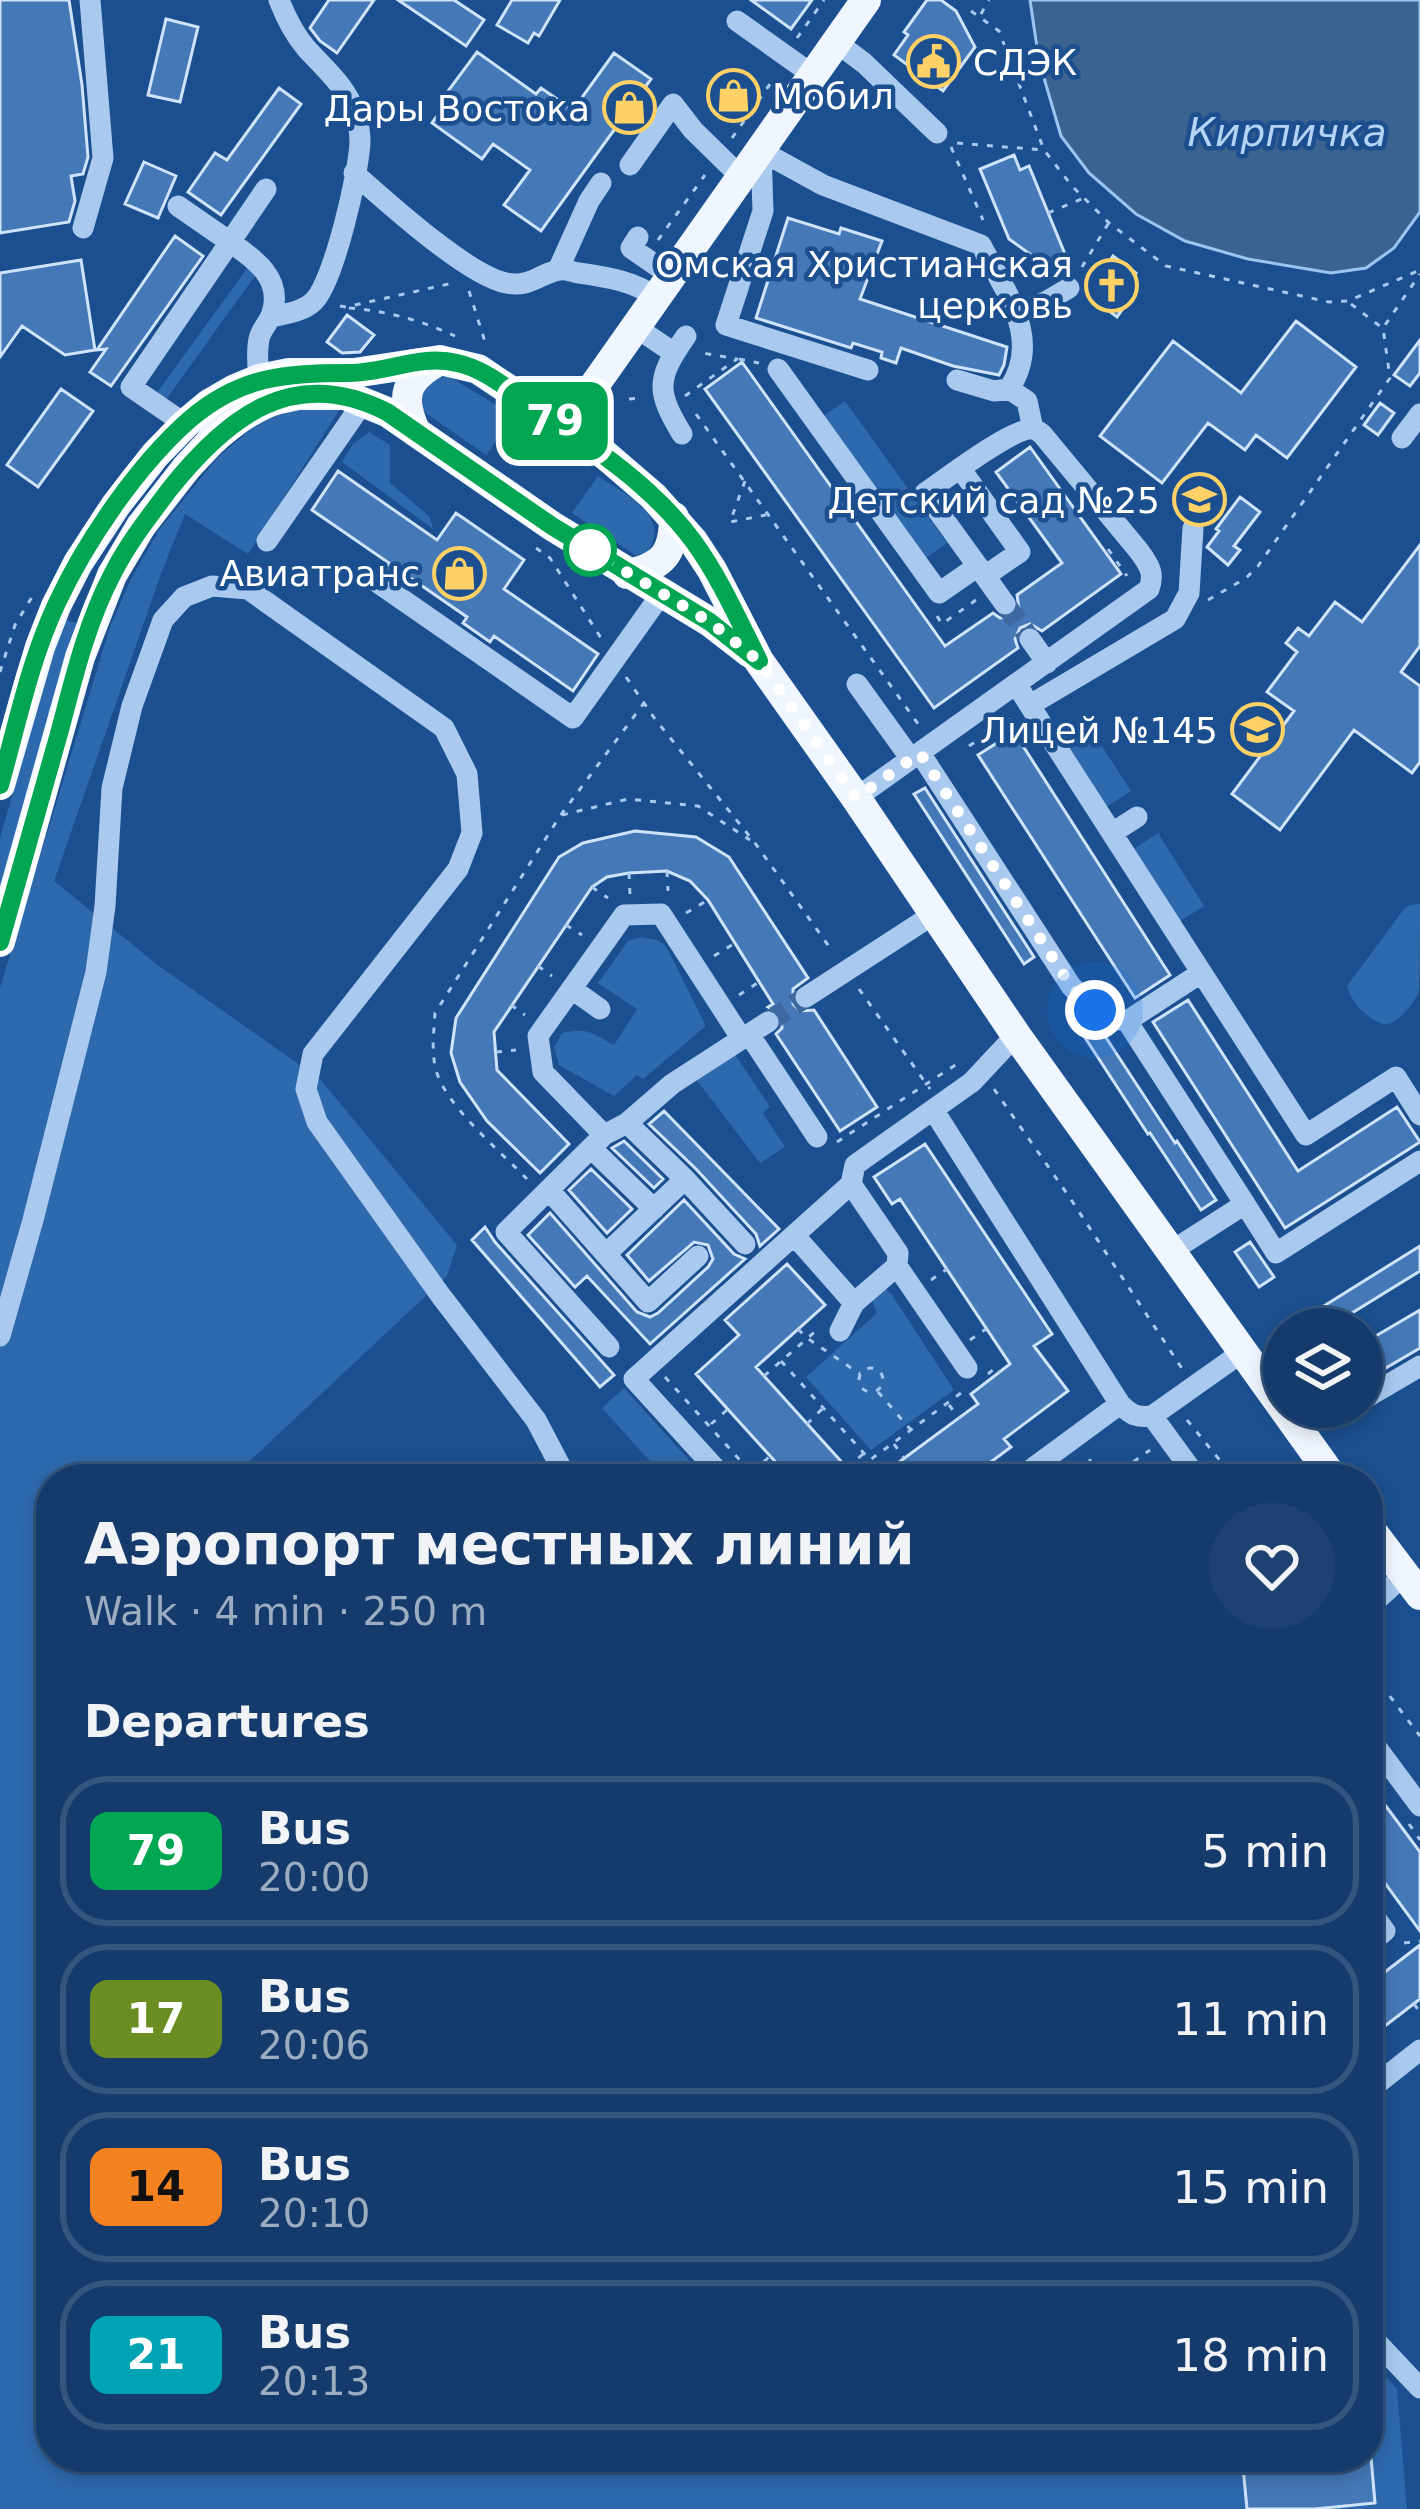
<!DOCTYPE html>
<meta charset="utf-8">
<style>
:root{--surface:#143b6b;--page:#1d4271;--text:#f1f3f6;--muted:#9dadc1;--line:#33557e}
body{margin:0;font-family:"DejaVu Sans",sans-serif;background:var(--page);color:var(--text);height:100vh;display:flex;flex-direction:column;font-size:45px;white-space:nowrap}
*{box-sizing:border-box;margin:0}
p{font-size:39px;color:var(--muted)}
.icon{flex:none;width:66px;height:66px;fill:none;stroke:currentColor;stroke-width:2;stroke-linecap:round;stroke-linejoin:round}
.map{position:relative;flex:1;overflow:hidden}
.side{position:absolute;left:36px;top:1464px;width:1347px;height:1008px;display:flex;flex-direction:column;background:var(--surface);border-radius:48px;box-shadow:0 6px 18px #0003,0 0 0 3px var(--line)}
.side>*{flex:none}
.badge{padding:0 24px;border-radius:18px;font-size:42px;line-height:78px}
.controls{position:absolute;left:1263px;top:1308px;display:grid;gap:24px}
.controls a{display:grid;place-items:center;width:120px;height:120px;border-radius:50%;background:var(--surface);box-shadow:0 6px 18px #0003,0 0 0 3px var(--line);font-size:60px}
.you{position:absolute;width:60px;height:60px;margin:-30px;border:9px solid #fff;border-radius:50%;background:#1a73e8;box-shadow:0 0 0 18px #1a73e833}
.map>.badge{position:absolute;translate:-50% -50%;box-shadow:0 0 0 6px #fff}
h2{padding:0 48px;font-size:45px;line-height:108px}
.round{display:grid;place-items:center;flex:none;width:126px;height:126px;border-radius:63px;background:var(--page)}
.headline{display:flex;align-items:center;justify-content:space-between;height:204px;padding:0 48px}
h1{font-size:57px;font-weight:600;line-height:90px}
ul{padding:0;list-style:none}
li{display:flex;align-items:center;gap:36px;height:150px;margin:0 24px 18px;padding:0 24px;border:6px solid var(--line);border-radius:48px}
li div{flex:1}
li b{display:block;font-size:45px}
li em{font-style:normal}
li .badge{min-width:132px;font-weight:700;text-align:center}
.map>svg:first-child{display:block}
.green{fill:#2e69ad}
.water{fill:#3c6290;stroke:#9cc4f0;stroke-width:3}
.building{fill:#4478b7;stroke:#cfe3fa;stroke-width:3}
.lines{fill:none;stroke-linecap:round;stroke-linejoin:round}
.minor-tunnel{stroke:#3d69a0;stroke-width:21;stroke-dasharray:21 10;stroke-linecap:butt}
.path{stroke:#a9c9ee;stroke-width:3;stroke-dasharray:6 9;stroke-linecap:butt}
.minor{stroke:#a9c9ee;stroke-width:21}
.major{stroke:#f0f6ff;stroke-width:30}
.line-casing{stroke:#fff;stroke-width:27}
.line{stroke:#00a651;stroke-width:18}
.walk{stroke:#fff;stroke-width:12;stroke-dasharray:0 21.6}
.stop-dot{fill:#fff;stroke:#00a651;stroke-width:6}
.labels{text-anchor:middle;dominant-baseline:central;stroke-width:9;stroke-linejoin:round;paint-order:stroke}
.poi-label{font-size:36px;fill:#fff;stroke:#1b4f8f;text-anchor:end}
.water-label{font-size:39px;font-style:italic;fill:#b5d3f5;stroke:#1b4f8f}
</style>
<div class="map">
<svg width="1420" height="2509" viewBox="0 0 1420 2509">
<rect width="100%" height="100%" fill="#1b4f8f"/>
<!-- green -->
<path class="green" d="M248,267L257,273L165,401L156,394Z
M435,376L450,377L514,416L486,455L424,412L418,398Z
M845,401L947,543L923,560L821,418Z
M302,405L340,409L248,554L185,514L162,571L54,881L159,966L320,1079L457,1245L447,1276L239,1471L245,1479H51V2457H1368V2357L1397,2389L1407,2509H0V988L110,627L132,577L159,530L217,458L258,423Z
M369,432L390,445V483L430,517L433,529L342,462L353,444Z
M598,476C625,494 673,516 647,553L635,555L572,513Z
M63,619L80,624L0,900V838Z
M1087,723L1131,791L1103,809L1060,741Z
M1158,833L1204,906L1177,923L1131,851Z
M1420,904C1420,920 1420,979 1419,991C1416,1001 1398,1024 1386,1024C1371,1024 1349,1000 1347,986L1404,909L1409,905Z
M641,937L657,940L666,946L706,1026L643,1079L637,1075L614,1096L559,1065L554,1047L562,1033C589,1027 592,1033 614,1045L637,1009L598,983L628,941Z
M734,1053L770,1107L763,1113L785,1147L760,1163L695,1078Z
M880,1289H886L892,1295L954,1390L871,1450L806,1377L877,1313L871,1298Z
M624,1388L706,1479H666L602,1408Z"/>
<!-- water -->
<path class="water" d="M1030,0H1420V212L1394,248L1366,268L1331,273L1248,259L1185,241L1136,214L1089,173L1061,136L1039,61Z"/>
<!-- building -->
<path class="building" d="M0,0H69L82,85L88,157L83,174L71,176L75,201L69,222L0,233Z
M329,0H374L337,53L320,41L310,28Z
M398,0H454L484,20L466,46Z
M512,0H560L539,36L534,33L528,43L497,25Z
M751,0H812L791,29Z
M927,0H941L956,11L975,47L943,91L894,55L908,35L904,32Z
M166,19L198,27L180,102L148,95Z
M477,52L536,94L541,88L573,110L614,53L651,79L541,231L504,205L530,170L493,144L482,159L432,123L453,94L448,91Z
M731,72L755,86L734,121L710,106Z
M279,88L301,104L221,215L188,192L215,153L227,160Z
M1014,155L1020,170L1029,166L1067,259L1048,267L1009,239L980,169Z
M144,162L176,176L158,218L125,204Z
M788,218L839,234L841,228L882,241L860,299L1007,347L1004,365L999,375L953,366L901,348L896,363L881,358L882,352L853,343L851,348L756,318Z
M175,236L203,256L111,386L90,372L106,349L97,350Z
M1113,256L1136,273L1126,288L1129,290L1126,295L1130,299L1117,317L1090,297L1098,287L1094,284Z
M81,260L95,350L65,355L22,326L0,357V273Z
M347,315L374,335L360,352L342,353L327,342Z
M1296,321L1356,367L1287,458L1256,435L1245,450L1208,423L1162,483L1100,436L1173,341L1241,393Z
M1420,340V373L1410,386L1394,375Z
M742,362L945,646L993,613L1000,618L1013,617L1019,609L1017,595L1062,563L996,472L1030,447L1121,574L1042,631L1030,624L1020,628L1015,639L1018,648L934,708L705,389Z
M61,389L93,411L38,487L7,465Z
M1380,403L1394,413L1378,435L1364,425Z
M338,471L437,540L456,513L524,560L504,589L598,654L573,691L494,636L490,642L463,623L467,617L412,579L407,585L384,569L389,563L312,510Z
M1240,497L1260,512L1234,546L1240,550L1228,565L1207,547L1219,531L1216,529Z
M1420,545V646L1401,672L1420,686V762L1412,773L1354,730L1280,830L1232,794L1294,711L1267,692L1297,652L1286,643L1298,628L1309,636L1335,602L1362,622Z
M1014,732L1170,975L1135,998L978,755Z
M925,788L1034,957L1024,964L914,794Z
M635,831L696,837L729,857L808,978L793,989V1004L800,1011L814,1010L877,1107L840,1131L776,1034L782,1028L781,1015L768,1007L773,1004L708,900L690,881L667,871L629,873L607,877L592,887L494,1032L497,1070L569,1144L540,1173L487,1121L460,1082L451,1053L456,1018L559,857L583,843Z
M1188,1000L1298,1171L1397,1107L1420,1142L1285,1228L1153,1022Z
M1087,1021L1101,1030L1175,1143L1177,1141L1216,1200L1201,1210L1150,1133L1148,1134L1078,1027Z
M664,1111L779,1229L760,1246L756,1234L696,1169L649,1124Z
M624,1141L663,1179L654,1188L612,1148Z
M925,1144L1052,1334L1034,1346L1068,1391L1004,1439L1011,1447L968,1479H876L978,1404L971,1394L1010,1364L900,1199L892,1204L874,1177Z
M591,1169L632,1209L607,1233L569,1190Z
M684,1200L734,1254L745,1259L650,1344L587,1276L575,1287L528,1235L550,1213L637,1312L650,1317L658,1313L708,1267L713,1259L708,1245L694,1242L649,1281L627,1255Z
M485,1227L495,1242L614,1375L600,1387L472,1240Z
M1250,1242L1274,1277L1259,1287L1235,1252Z
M1420,1246V1271L1326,1329H1287Z
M787,1264L825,1305L756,1367L857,1479H791L696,1374L739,1335L725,1320Z
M1420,1310V1348L1362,1382V1344Z
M1368,1782L1420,1852V1931L1368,1860Z
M1420,1945V1999L1368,2039V1985Z
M1242,2457H1371L1375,2503L1315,2509H1247Z"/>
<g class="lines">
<!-- minor-tunnel -->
<path class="minor-tunnel" d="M1005,604L1030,639
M768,1022L806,997"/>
<!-- path -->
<path class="path" d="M971,11L999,31L1044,150L1072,186L1109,223L1166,266L1329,302L1348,301L1420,270
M981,14L989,0
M797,38L824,0
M732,138L775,77
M957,143L1043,150
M951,147L983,220
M1048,213L1084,198
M658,240L705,175
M1082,267L1108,224
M469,291L486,345
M1351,304L1381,327
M340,306L346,307L453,283
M349,308C387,311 420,320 455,336
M739,359L759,363
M685,396L737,359L703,353
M629,399L641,398
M696,414L921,728
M745,481L730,522L766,515
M536,548L550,558L601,638
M1108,549L1127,576
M1208,600L1246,578L1258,566L1390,378L1383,328L1420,274
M937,616L942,624L976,600
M0,672L15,625L32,597
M626,677L655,719L755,843L833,952
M969,746L1011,719
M562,815L628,799L698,806L750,840
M667,871L668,891
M629,873L630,895
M592,887L608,898
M686,913L708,900
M566,925L582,935
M714,956L735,943
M538,966L552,976
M859,989L930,1089
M739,995L759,982
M511,1005L525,1015
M496,1052L516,1050
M994,1089L1068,1195L1183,1370
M837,1142L960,1062
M527,1179C500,1151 445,1105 436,1070C431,1051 434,1032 435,1013L560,816L644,703
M931,1280L947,1269
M798,1329L807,1338L860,1374
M970,1340L986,1329
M781,1361L870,1460L965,1390
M859 1380a12 12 0 1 1 24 0a12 12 0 1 1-24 0Z
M988,1374L996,1367L1000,1372
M764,1376L817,1330
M665,1377L757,1479
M878,1392L911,1430
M949,1405L959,1418
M1187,1420L1235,1479
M711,1424L728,1409
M807,1424L822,1409
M894,1444L904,1458
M991,1462L997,1471
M847,1468L863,1454
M753,1472L770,1456
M1084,1479L1093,1451
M1109,1479L1150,1450
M1368,1676L1382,1686L1420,1736
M1409,1824L1420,1840
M1404,1943L1420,1941
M1414,2004L1420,2012"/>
<!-- minor -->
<path class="minor" d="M737,21L813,75
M836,42L864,63L937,133
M761,151L823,185L981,245C1005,292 1043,338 1009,389L994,391L957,380
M761,151L763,211L726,325L868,370
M630,165L673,104L693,130L742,178
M354,173C387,202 467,275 506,283C532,288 541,272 560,270C566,269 572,272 579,273C608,277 633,281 658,298
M178,206L230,242L266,189
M83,228L103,158L90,0
M638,237L631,248L673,277
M558,270L589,201L601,183
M1016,313L1047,301L1069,288
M271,317C285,314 303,312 314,301C334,281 359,172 360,142C360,134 358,122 356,115C347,87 325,69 306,48C294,34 286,18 279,0
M637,328L674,353
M778,369L939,593L978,566
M1009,389L1027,401L1033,429
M185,424L131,387L230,242C255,259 283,279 272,313C269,323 261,329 259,339C256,353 258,366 259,379
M682,434C656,391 656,379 686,336
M1402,438L1420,414
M960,468L1020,552L985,576
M267,541L364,401
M377,582L573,718L662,593
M1030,639L1047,663
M857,684L911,759
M1016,684L1306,1135L1396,1077L1420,1115
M1030,705L1175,619L1189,593L1193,528
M920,753L1071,986C1088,1003 1101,1019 1127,1021
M856,798L1149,589C1155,573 1149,565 1139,551L1042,434C1039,432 1037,430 1034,429C1014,426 944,480 925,493L1005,604
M1112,833L1137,817
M1201,973L1127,1021L1245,1204
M572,989L600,1009
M806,997L934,914
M749,1034L817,1137
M934,1111L1120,1404C1131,1415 1137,1418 1152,1416L1241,1353
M627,1123L685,1179L745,1244
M604,1135L543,1072L538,1036L624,915L661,914L742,1039
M591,1148L654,1209
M851,1184L898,1253L897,1266L967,1368
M549,1190L648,1302L698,1256
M794,1235L854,1303
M1170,1252L1245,1204L1276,1253L1420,1161
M606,1254L685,1179
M840,1331L854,1303L897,1266
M0,1336L33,1220L96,972L105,906L112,788L132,706L163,620L184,597L212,586L248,589L444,728L467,774L472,833L458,869L313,1054L306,1089L317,1122L441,1296L536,1420L567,1479
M609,1347L506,1232L604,1135L627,1123L672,1084L768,1022
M1369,1396L1420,1366
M1152,1416L1198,1479
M725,1479L634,1379L851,1184L855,1165L972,1082L1016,1035
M1018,1479L1120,1404
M1368,1608L1404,1575
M1368,1736L1420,1806
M1368,1908L1385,1931L1368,1945
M1368,2091L1420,2050
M1368,2333L1420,2388"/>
<!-- major -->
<path class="major" d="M565,427L866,0
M416,432C399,396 405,379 440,360
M627,574C663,567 674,553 674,517
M0,785L40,647L56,606L78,563L116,505L155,455L185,424L209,404L235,389L259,379L289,373H354L440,360L478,369L603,453L653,496L693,541L712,570L759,661L856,798L1016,1035L1334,1479
M0,942L80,657L112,575L141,526L187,467L215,437L243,415L270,401L298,395H345L387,412L552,526L710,622L750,653
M1368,1526L1420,1595"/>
</g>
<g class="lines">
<defs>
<path id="line" d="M0,785C17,725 30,660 57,603C86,541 137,466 189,420C240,376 285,373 349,373C386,373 420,354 457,363C486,369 510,391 535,408C592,446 652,485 694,542C720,578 739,621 759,661L710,622L552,526L387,412C293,364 227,417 169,490C149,517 128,543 113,573C87,622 74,677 60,730C40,800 20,871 0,942"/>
</defs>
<!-- line casing -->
<use href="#line" class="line-casing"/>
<!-- line -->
<use href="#line" class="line"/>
<!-- walk -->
<path class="walk" d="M590,550L710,622L759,661L856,798L920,753L1071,986L1095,1010"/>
</g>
<!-- icons -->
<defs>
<symbol id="civic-ring" viewBox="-11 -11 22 22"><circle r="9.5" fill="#1b4f8f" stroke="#ffd166" stroke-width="1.5"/><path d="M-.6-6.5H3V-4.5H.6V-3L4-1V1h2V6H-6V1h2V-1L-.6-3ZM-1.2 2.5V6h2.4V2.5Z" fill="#ffd166"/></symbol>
<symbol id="shop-ring" viewBox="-11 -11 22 22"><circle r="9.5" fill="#1b4f8f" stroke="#ffd166" stroke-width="1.5"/><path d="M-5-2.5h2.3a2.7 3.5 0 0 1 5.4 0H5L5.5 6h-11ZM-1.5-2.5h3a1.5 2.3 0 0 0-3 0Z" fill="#ffd166"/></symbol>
<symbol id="church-ring" viewBox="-11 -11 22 22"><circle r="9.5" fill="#1b4f8f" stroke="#ffd166" stroke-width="1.5"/><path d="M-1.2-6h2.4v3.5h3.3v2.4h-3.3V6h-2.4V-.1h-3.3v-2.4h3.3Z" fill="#ffd166"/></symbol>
<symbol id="school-ring" viewBox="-11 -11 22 22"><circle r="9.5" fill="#1b4f8f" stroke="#ffd166" stroke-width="1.5"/><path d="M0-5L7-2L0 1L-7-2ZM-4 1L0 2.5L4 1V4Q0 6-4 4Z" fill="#ffd166"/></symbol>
</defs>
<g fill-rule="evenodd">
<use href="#civic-ring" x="904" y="32" width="59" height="59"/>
<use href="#shop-ring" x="704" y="66" width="59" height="59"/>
<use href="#shop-ring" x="600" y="78" width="59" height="59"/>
<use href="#church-ring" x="1082" y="256" width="59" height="59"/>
<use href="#school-ring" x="1170" y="470" width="59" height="59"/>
<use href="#shop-ring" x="430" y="544" width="59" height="59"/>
<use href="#school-ring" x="1228" y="700" width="59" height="59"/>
</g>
<!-- markers -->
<circle class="stop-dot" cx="590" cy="550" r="24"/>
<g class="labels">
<!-- poi labels -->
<g class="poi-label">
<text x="973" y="62" text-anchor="start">СДЭК</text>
<text x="772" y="96" text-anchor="start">Мобил</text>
<text x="590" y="108">Дары Востока</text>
<text x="1073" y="264">Омская Христианская<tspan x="1073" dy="41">церковь</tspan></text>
<text x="1160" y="500">Детский сад №25</text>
<text x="420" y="573">Авиатранс</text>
<text x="1218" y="730">Лицей №145</text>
</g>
<!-- water labels -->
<g class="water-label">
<text x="1287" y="132">Кирпичка</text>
</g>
</g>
</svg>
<div class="controls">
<a><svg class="icon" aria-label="layers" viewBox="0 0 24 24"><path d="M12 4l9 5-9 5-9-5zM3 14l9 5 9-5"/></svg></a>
</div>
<div class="you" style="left:1095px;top:1010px"></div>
<b class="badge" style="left:555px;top:421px;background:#00a651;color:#fff">79</b>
<section class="side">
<div class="headline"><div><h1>Аэропорт местных линий</h1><p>Walk · 4 min · 250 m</p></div><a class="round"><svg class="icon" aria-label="heart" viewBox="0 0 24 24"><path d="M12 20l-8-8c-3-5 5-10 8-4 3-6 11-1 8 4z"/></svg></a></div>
<h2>Departures</h2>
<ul>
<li><span class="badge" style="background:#00a651;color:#fff">79</span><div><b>Bus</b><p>20:00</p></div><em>5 min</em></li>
<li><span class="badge" style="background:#6b8e23;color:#fff">17</span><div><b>Bus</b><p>20:06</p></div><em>11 min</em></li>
<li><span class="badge" style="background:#f58220;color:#111">14</span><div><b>Bus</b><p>20:10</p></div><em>15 min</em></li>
<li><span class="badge" style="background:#00a3b4;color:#fff">21</span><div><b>Bus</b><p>20:13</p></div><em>18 min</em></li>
</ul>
</section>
</div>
